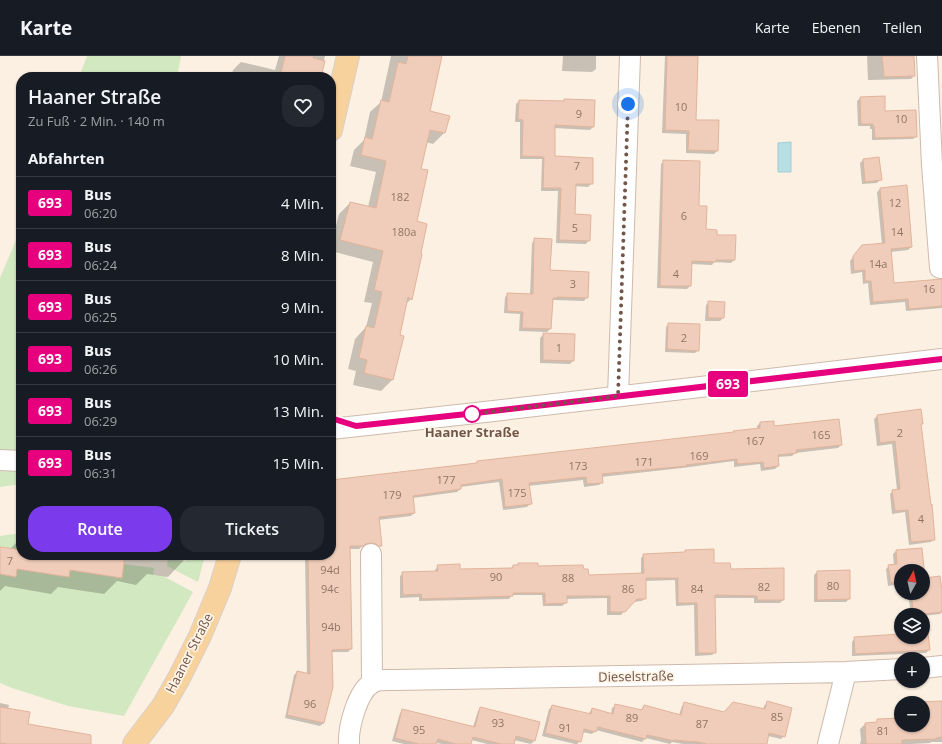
<!DOCTYPE html>
<html lang="de">
<meta charset="utf-8">
<style>
:root{--surface:#171b24;--page:#242831;--text:#f1f3f6;--muted:#9ea1a6;--line:#363941;--accent:#7c3aed}
body{margin:0;font-family:"Open Sans",sans-serif;background:var(--page);color:var(--text);height:100vh;display:flex;flex-direction:column;font-size:15px;white-space:nowrap}
*{box-sizing:border-box;margin:0}
p{font-size:13px;color:var(--muted)}
.icon{flex:none;width:22px;height:22px;fill:none;stroke:currentColor;stroke-width:2;stroke-linecap:round;stroke-linejoin:round}
.map{position:relative;flex:1;overflow:hidden}
.panel{position:absolute;left:16px;top:16px;width:320px;height:488px;display:flex;flex-direction:column;background:var(--surface);border-radius:16px;box-shadow:0 1px 3px #0004}
.panel>*{flex:none}
.badge{padding:0 8px;border-radius:3px;font-size:14px;line-height:26px}
.needle{width:26px;rotate:8deg}
.buttons{position:absolute;left:894px;top:508px;display:grid;gap:8px}
.buttons a{display:grid;place-items:center;width:36px;height:36px;border-radius:50%;background:var(--surface);box-shadow:0 1px 3px #0004;font-size:20px}
.you{position:absolute;width:20px;height:20px;margin:-10px;border:3px solid #fff;border-radius:50%;background:#1a73e8;box-shadow:0 0 0 6px #1a73e833}
.map>.badge{position:absolute;translate:-50% -50%;box-shadow:0 0 0 2px #fff}
h2{padding:0 12px;font-size:15px;line-height:36px}
.round{display:grid;place-items:center;flex:none;width:42px;height:42px;border-radius:16px;background:var(--page)}
.headline{display:flex;align-items:center;justify-content:space-between;height:68px;padding:0 12px}
h1{font-size:19px;font-weight:600;line-height:30px}
.action{display:flex;gap:8px;margin-top:auto;padding:8px 12px}
.action a{flex:1;height:46px;border-radius:16px;background:var(--accent);color:#fff;font-size:16px;font-weight:600;line-height:46px;text-align:center}
.action a+a{background:var(--page);color:var(--text)}
ul{padding:0;list-style:none}
li{display:flex;align-items:center;gap:12px;height:52px;padding:0 12px;border-top:1px solid var(--line)}
li div{flex:1}
li b{display:block;font-size:15px}
li em{font-style:normal}
li .badge{min-width:44px;font-weight:700;text-align:center}
header{display:flex;align-items:center;gap:24px;box-sizing:border-box;height:56px;padding:0 20px;background:var(--surface);border-bottom:1px solid var(--line)}
header strong{font-size:19px}
nav{display:flex;gap:22px;margin-inline-start:auto;font-size:14px}
.map>svg:first-child{display:block}
.green{fill:#d2e8c1}
.water{fill:#b7dfe4;stroke:#9ecfd5}
.shadow{fill:#0003}
.building{fill:#f0cdba;stroke:#e2b39b}
.lines{fill:none;stroke-linecap:round;stroke-linejoin:round}
.minor-casing{stroke:#cebaac;stroke-width:22}
.major-casing{stroke:#d8d0cc;stroke-width:24}
.minor{stroke:#fff;stroke-width:20}
.major{stroke:#f8d29c;stroke-width:22}
.line-casing{stroke:#fff;stroke-width:9}
.line{stroke:#e6007e;stroke-width:6}
.walk{stroke:#725649;stroke-width:4;stroke-dasharray:0 7.2}
.stop-dot{fill:#fff;stroke:#e6007e;stroke-width:2}
.labels{text-anchor:middle;dominant-baseline:central;stroke-width:3.5;stroke-linejoin:round;paint-order:stroke}
.number-label{font-size:11px;fill:#927465}
.stop-label{font-size:13px;font-weight:bold;fill:#725649;stroke:#fef5e8}
.street-label{font-size:13px;fill:#725649;stroke:#fef5e8}
</style>
<header>
<strong>Karte</strong>
<nav><a>Karte</a><a>Ebenen</a><a>Teilen</a></nav>
</header>
<div class="map">
<svg width="942" height="688" viewBox="0 0 942 688">
<rect width="100%" height="100%" fill="#fbf0e2"/>
<!-- green -->
<path class="green" d="M87,0H181L177,21H79Z
M21,172V397H0V222Z
M0,412L21,413V428L0,431Z
M21,477V494L0,491V480Z
M186,499H205L198,526L167,510L168,503L185,505Z
M124,508L154,512L153,519L163,520L193,536L124,660L68,650L12,632L0,627V518L16,521L17,513L69,521L70,514L121,522Z"/>
<!-- water -->
<path class="water" d="M791,86V116H778V87Z"/>
<!-- shadow -->
<path class="shadow" d="M279,0H325L320,21H231L233,14L241,6L275,14Z
M391,0H442L429,56L444,77L433,88L426,86L420,114L415,166L411,243L405,249L398,280L392,324L381,335L353,329L356,315L348,313L355,283L366,271L372,247L364,246L373,206L331,195V190L339,158L350,147L368,151L376,116L350,110L354,94L364,84L370,56L381,46Z
M563,0H596V13L592,16L562,15Z
M665,0H698L695,65L717,95L714,98L686,97V78L662,77Z
M867,0H913L914,20L911,23L868,24Z
M860,42L884,56L916,80L913,83L872,84V73H870V70H858L857,45Z
M564,44L593,71L590,74L554,72V101L592,127L588,131L574,130V159L589,184L586,188L556,187L558,135H541L542,103H520V66H515L516,48L519,45L563,46Z
M878,102L881,123L877,127L862,128L860,107L863,104Z
M664,105L705,174L716,180L734,204L731,207L714,206L712,209L691,208L690,230L687,233L657,232L661,108Z
M880,133L911,191L908,194L890,196L894,228L942,224V252L906,255L905,246L870,249L868,227L863,228L862,216L851,218L850,205L859,194L882,189L877,136Z
M535,184L549,215L587,241L584,245L554,244L552,245L550,273L547,276L519,275L520,258L504,257L505,241L508,238L530,239L532,187Z
M709,246L723,262L720,265H705L706,249Z
M669,268L698,294L695,297L665,296L666,271Z
M544,278L573,305L570,308L540,307V282Z
M877,360L922,367L920,369L934,483L931,486L909,489L905,456L892,458L890,438L893,435L897,434L892,388L877,390L874,363Z
M760,367L774,371L841,389L838,392L795,397L792,400L777,401L778,410L775,413L761,415L760,408L734,411V405L682,412L601,421L602,426L599,429L584,431L583,424L528,430L530,448L527,451L503,454L499,426L460,431V433L457,436L413,442L414,457L411,460L378,464L381,489L378,492L367,489L361,491L359,493H349L351,593L348,596H331L324,667L320,670L285,662L294,619L297,616L307,619L305,499H331V425L476,408L477,406L733,377L734,376L757,373V370Z
M21,482V499H185L184,504L168,521L147,518L136,529L117,525L104,538L58,531L51,538L5,530L0,535V492L9,494Z
M921,493L924,523L942,543V556L940,558L923,560V559H911L908,537H923V515H901V528L888,530L886,513L889,510H894L893,498L896,495Z
M686,495L713,508L730,514L783,544L780,547H754V542H714L715,596L712,599L695,600L694,549L676,550L675,524L645,525V542L642,545L633,546L621,559H607V542L566,543V547L562,550H543L542,539H512L509,543L419,545V541L400,542V520L403,517L435,516V514L438,510L459,514L510,513L513,510H517L518,508L537,511L583,514L588,520L641,519V502L644,499L683,498Z
M817,516L849,543L846,546H814V519Z
M923,578L929,594L926,597L852,600V586L855,582L901,579V581H923Z
M768,646L784,680L781,683L768,680L718,688H683L672,686L670,688L646,682L642,686L596,674L592,678L582,676L580,685L577,688H575L542,680L549,653L553,650L589,659V657L592,653L611,658L612,652L616,649L640,655L644,650L679,659L682,650L685,647L724,657L763,654L764,650Z
M942,646V686H931L930,687L911,688H860L861,684L860,673L865,668H874L878,664L901,663V669H923V647H922Z
M0,647L9,649L8,653L27,669L77,688H0Z
M481,652L534,685L531,688L514,684L513,688H487L472,684L470,688H442L436,687L435,688H404L392,685L400,657L403,654L473,671L478,655Z"/>
<!-- building -->
<path class="building" d="M285,0H314L313,2L325,5L321,21H280Z
M408,0H442L430,55L450,60L445,77L430,74L421,113L428,114L417,165L427,168L421,197L422,198L412,244L408,241L400,279L404,280L393,324L364,317L367,304L359,302L366,270L374,272L382,236L374,234L383,195L340,184L350,146L376,152L386,105L361,99L365,81L372,83L381,44L389,46L398,6L406,8Z
M667,0H698L696,64H719L718,95L688,94L689,75L665,74Z
M882,0H914L915,20L884,21Z
M885,40V55L916,54L917,81L875,82L874,70H873V68H861L860,41Z
M564,43L595,44L594,71L555,69V100L593,102V128H576L575,158L591,159L590,185L559,184L561,132H543L544,101L522,100L523,64L518,63L519,44L564,45Z
M879,101L882,124L865,126L863,103Z
M663,104L700,105L699,150H707L706,173L717,174V179H736L735,204H716V206L692,205L691,230H660Z
M907,129L912,191L891,193L894,227L942,223V250L909,253L908,243L873,246L871,225H865V214L854,215L853,200L862,189L885,187L880,132Z
M534,182L552,183L550,214L589,216L588,242L557,241V242H553L551,273L522,272L523,256L507,255V237L533,238Z
M708,245L725,246L724,262H708Z
M668,267L700,268L699,295L667,293Z
M543,277L575,278L574,305L543,304Z
M921,353L923,368H921L931,449L932,448L935,484L911,486L908,454L895,455L892,434L900,433L895,385L880,387L877,359Z
M839,363L842,389L796,394L797,397L778,399L779,410L764,412L763,406L737,408V403L686,409L687,410L602,418L603,427L587,428L586,421L529,427L532,448L505,451L502,423L461,429V433L413,440L415,457L379,461L382,490H378L376,488L371,487L366,488L363,490H350L352,593L332,594L333,631L324,667L287,659L297,615L310,618L308,499H331V424L477,407V405L486,404L734,376L733,375L760,372V366L774,365V370Z
M0,491L21,494L20,499H125L122,522L70,514L69,521L17,513L16,521L0,518Z
M922,492L925,522L940,520L942,534V556L914,559L911,537H923V515H901V526L891,527L888,509L897,508L896,494Z
M714,493V507H730L731,513L784,512V544H757V540L715,539L716,597H698L697,547H678V522H646V543H637L625,556H610V540H567V547L545,548V537H513V540L422,543L421,538L403,539L402,516L438,515L437,509L460,508V513L513,512V509H518V507H538V510L583,509L584,513H588L589,519L644,517L643,498L685,496V494Z
M850,514V543L817,544V515Z
M923,577H928L930,594L855,598L854,581L901,578V581H923Z
M767,645L792,652L785,681L769,677L767,688H707L693,685V686L675,684V685L647,679L646,683L598,671L596,676L584,673L581,686L545,677L552,649L591,658L592,652L613,658L615,648L642,654L644,649L681,659L684,646L724,656L733,646L765,653Z
M942,645V681L936,682V683L902,684V688H866L865,667L877,666V663L901,662V669H923V647H919V646Z
M0,651L30,656L28,668L91,679V688H8L0,687Z
M480,651L540,666L535,685L516,680L514,688H501L473,681L471,688H456L438,683L436,688H419L395,682L402,653L475,671Z"/>
<g class="lines">
<defs>
<path id="minor" d="M927,0L932,109L940,212
M618,340L630,0
M331,373L476,357L942,303
M0,404L21,405
M371,498L372,627
M923,612L942,610
M349,688C348,672 357,636 372,627C378,623 387,624 394,624L846,616L901,613
M828,688L846,616"/>
<path id="major" d="M331,74L348,0
M134,688L163,650L179,622L200,580L220,532L230,499"/>
</defs>
<!-- minor casing -->
<use href="#minor" class="minor-casing"/>
<!-- major casing -->
<use href="#major" class="major-casing"/>
<!-- minor -->
<use href="#minor" class="minor"/>
<!-- major -->
<use href="#major" class="major"/>
</g>
<g class="lines">
<defs>
<path id="line" d="M331,362L356,370L476,357L942,303"/>
</defs>
<!-- line casing -->
<use href="#line" class="line-casing"/>
<!-- line -->
<use href="#line" class="line"/>
<!-- walk -->
<path class="walk" d="M472,358L618,340L628,48"/>
</g>
<!-- markers -->
<circle class="stop-dot" cx="472" cy="358" r="8"/>
<g class="labels">
<!-- number labels -->
<g class="number-label">
<text x="681" y="50">10</text>
<text x="579" y="57">9</text>
<text x="901" y="62">10</text>
<text x="577" y="109">7</text>
<text x="400" y="140">182</text>
<text x="895" y="146">12</text>
<text x="684" y="159">6</text>
<text x="575" y="171">5</text>
<text x="404" y="175">180a</text>
<text x="897" y="175">14</text>
<text x="878" y="207">14a</text>
<text x="676" y="217">4</text>
<text x="573" y="227">3</text>
<text x="929" y="232">16</text>
<text x="684" y="281">2</text>
<text x="559" y="291">1</text>
<text x="900" y="376">2</text>
<text x="821" y="378">165</text>
<text x="755" y="384">167</text>
<text x="699" y="399">169</text>
<text x="644" y="405">171</text>
<text x="578" y="409">173</text>
<text x="446" y="423">177</text>
<text x="517" y="436">175</text>
<text x="392" y="438">179</text>
<text x="921" y="462">4</text>
<text x="10" y="504">7</text>
<text x="330" y="513">94d</text>
<text x="496" y="520">90</text>
<text x="568" y="521">88</text>
<text x="833" y="529">80</text>
<text x="764" y="530">82</text>
<text x="330" y="532">94c</text>
<text x="628" y="532">86</text>
<text x="697" y="532">84</text>
<text x="331" y="570">94b</text>
<text x="310" y="647">96</text>
<text x="777" y="660">85</text>
<text x="632" y="661">89</text>
<text x="498" y="666">93</text>
<text x="702" y="667">87</text>
<text x="565" y="671">91</text>
<text x="419" y="673">95</text>
<text x="883" y="674">81</text>
</g>
<!-- stop labels -->
<g class="stop-label">
<text x="472" y="376">Haaner Straße</text>
</g>
<!-- street labels -->
<g class="street-label">
<text transform="translate(189 597) rotate(-63)">Haaner Straße</text>
<text transform="translate(636 620) rotate(-1)">Dieselstraße</text>
</g>
</g>
</svg>
<div class="buttons">
<a><svg class="needle" viewBox="-14 -14 28 28"><path d="M0-13l5 13h-10z" fill="#e53935"/><path d="M0 13l5-13h-10z" fill="#9ea1a6"/></svg></a>
<a><svg class="icon" aria-label="layers" viewBox="0 0 24 24"><path d="M12 4l9 5-9 5-9-5zM3 14l9 5 9-5"/></svg></a>
<a>+</a>
<a>−</a>
</div>
<div class="you" style="left:628px;top:48px"></div>
<b class="badge" style="left:728px;top:328px;background:#e6007e;color:#fff">693</b>
<section class="panel">
<div class="headline"><div><h1>Haaner Straße</h1><p>Zu Fuß · 2 Min. · 140 m</p></div><a class="round"><svg class="icon" aria-label="heart" viewBox="0 0 24 24"><path d="M12 20l-8-8c-3-5 5-10 8-4 3-6 11-1 8 4z"/></svg></a></div>
<h2>Abfahrten</h2>
<ul>
<li><span class="badge" style="background:#e6007e;color:#fff">693</span><div><b>Bus</b><p>06:20</p></div><em>4 Min.</em></li>
<li><span class="badge" style="background:#e6007e;color:#fff">693</span><div><b>Bus</b><p>06:24</p></div><em>8 Min.</em></li>
<li><span class="badge" style="background:#e6007e;color:#fff">693</span><div><b>Bus</b><p>06:25</p></div><em>9 Min.</em></li>
<li><span class="badge" style="background:#e6007e;color:#fff">693</span><div><b>Bus</b><p>06:26</p></div><em>10 Min.</em></li>
<li><span class="badge" style="background:#e6007e;color:#fff">693</span><div><b>Bus</b><p>06:29</p></div><em>13 Min.</em></li>
<li><span class="badge" style="background:#e6007e;color:#fff">693</span><div><b>Bus</b><p>06:31</p></div><em>15 Min.</em></li>
</ul>
<div class="action"><a>Route</a><a>Tickets</a></div>
</section>
</div>
